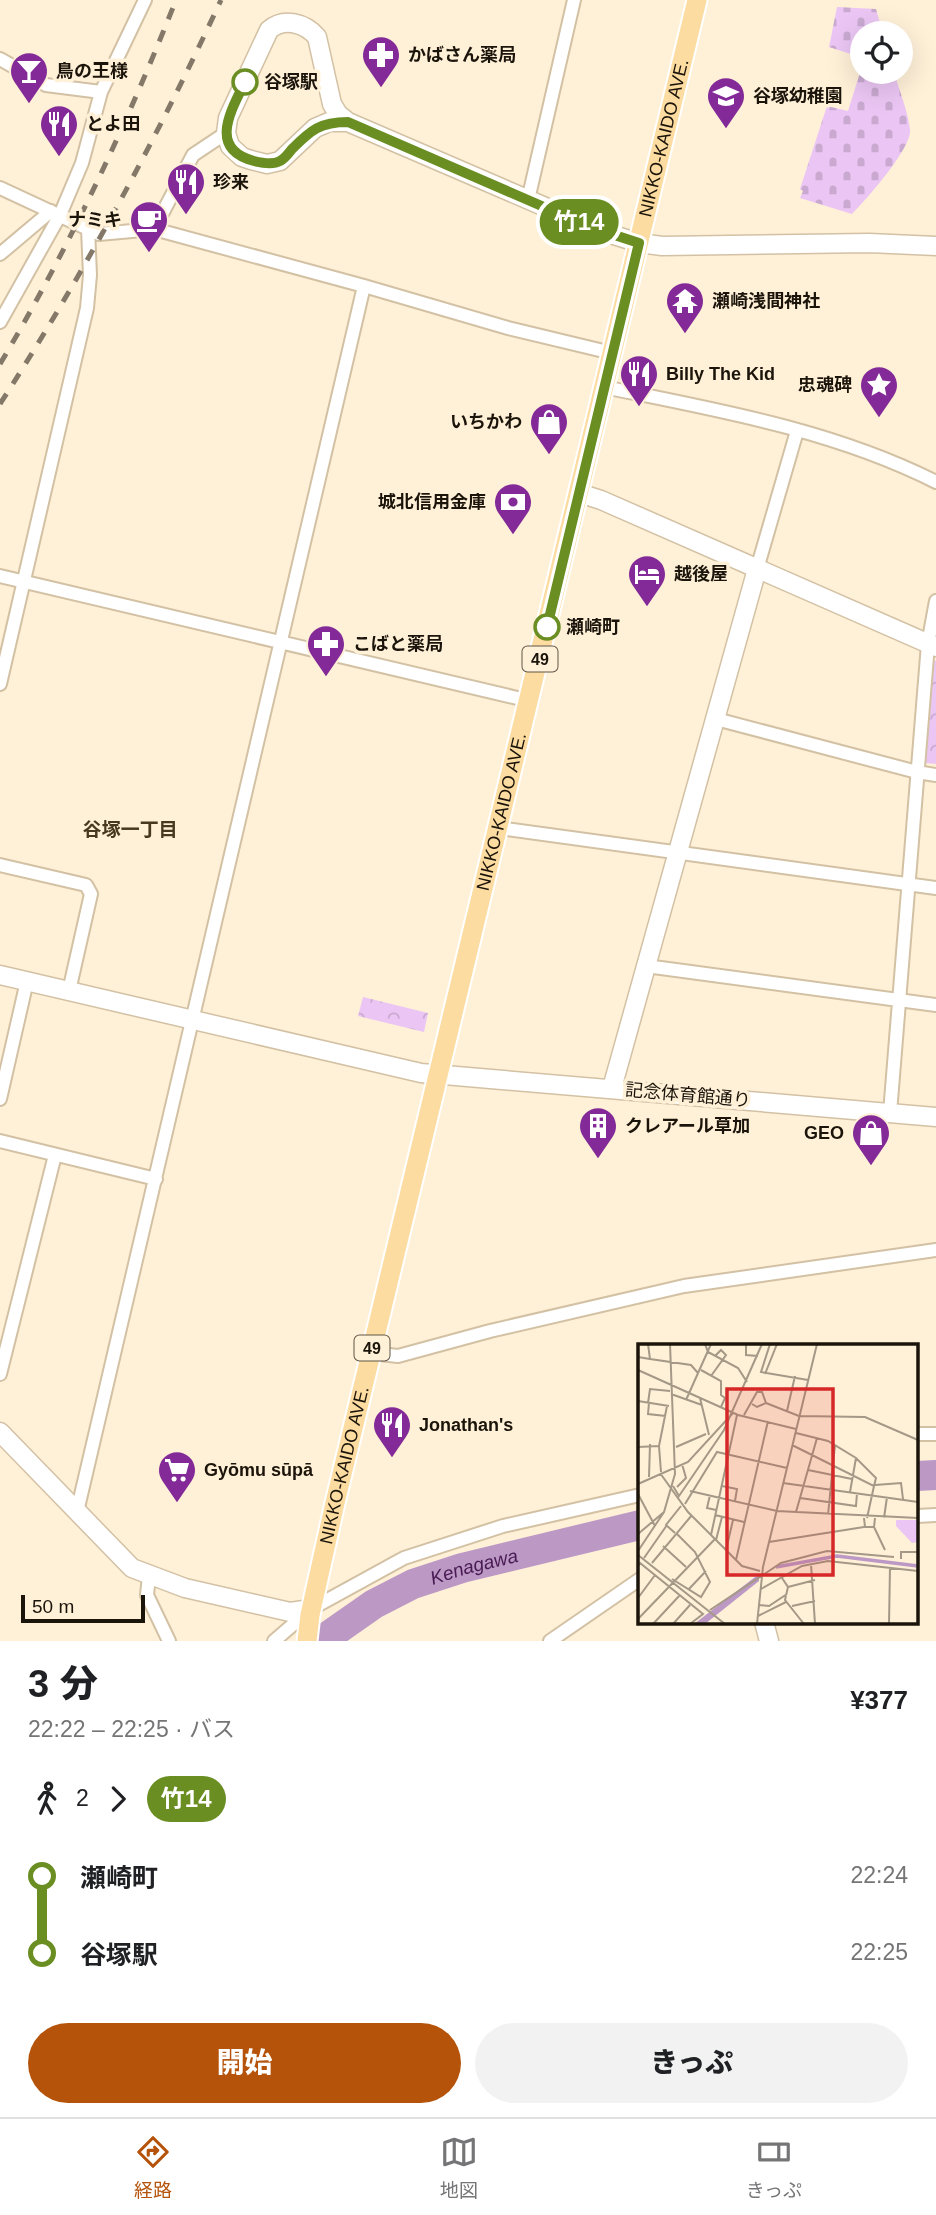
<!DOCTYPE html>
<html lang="ja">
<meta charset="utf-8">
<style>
:root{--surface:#fff;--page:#f2f2f2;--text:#202124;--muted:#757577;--line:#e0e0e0;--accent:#b45309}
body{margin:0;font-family:Helvetica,"Noto Sans JP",sans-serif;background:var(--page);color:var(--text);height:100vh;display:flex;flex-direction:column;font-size:26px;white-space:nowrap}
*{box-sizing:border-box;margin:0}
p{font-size:23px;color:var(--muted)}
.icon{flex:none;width:38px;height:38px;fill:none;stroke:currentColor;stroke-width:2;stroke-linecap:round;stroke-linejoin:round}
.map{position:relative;height:1641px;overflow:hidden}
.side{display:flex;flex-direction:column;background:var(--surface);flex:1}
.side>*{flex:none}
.badge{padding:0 14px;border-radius:23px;font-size:24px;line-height:46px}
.tools{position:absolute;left:850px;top:21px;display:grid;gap:14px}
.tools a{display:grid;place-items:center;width:63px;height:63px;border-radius:50%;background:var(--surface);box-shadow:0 7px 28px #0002;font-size:35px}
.scale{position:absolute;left:21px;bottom:18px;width:124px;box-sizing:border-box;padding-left:7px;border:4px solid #1b140a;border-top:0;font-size:19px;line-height:24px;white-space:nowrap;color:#1b140a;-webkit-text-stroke:5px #fff0d8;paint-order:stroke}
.map>.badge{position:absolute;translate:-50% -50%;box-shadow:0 0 0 4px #fff}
.legs{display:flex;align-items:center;gap:10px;height:77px;padding:0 28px;font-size:23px}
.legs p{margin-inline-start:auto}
.headline{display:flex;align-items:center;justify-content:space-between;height:119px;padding:0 28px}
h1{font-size:38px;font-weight:800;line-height:52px}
.action{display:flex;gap:14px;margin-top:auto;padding:14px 28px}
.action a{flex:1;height:80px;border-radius:42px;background:var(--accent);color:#fff;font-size:28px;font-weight:800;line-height:80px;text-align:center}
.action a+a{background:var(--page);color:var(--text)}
ul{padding:0 28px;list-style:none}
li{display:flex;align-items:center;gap:24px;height:77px;font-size:26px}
li i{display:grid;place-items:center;width:10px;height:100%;margin:0 9px;background:currentColor}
li i::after{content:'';width:18px;height:18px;margin:-9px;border:5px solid;border-radius:50%;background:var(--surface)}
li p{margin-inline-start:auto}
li:first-child i{background:linear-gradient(#0000 50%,currentColor 0)}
li:last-child i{background:linear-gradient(currentColor 50%,#0000 0)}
.dock{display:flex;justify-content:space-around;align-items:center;height:98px;border-top:2px solid var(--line);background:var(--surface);font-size:19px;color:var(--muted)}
.dock a{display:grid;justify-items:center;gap:4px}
.dock .selected{color:var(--accent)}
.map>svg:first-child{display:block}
.cemetery{fill:url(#cemetery-stones)}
.park{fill:url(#park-crowns)}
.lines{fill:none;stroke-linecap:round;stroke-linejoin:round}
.river{stroke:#bc98c5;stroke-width:30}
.street-casing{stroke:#d3c1a4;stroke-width:16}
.secondary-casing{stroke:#d3c1a4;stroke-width:21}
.primary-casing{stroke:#fff;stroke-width:23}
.street{stroke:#fff;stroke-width:12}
.secondary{stroke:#fff;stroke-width:18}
.primary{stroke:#fddca1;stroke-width:19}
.rail{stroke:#847969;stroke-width:5;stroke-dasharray:12 12;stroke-linecap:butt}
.line-1-casing{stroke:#fff;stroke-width:16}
.line-1{stroke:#6b8e23;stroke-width:10}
.stop-1-dot{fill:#fff;stroke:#6b8e23;stroke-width:3.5}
.labels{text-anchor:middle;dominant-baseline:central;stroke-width:7;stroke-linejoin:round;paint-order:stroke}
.shield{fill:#fff0d8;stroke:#5f5648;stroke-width:2}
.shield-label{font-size:16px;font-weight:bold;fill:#1b140a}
.poi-label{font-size:18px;font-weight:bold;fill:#1b140a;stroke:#fff0d8;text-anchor:start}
.stop-label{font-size:18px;font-weight:bold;fill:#1b140a;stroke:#fff0d8;text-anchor:start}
.street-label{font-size:18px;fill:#1b140a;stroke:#fff0d8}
.neighbourhood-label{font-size:19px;font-weight:bold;fill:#473920;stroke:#fff0d8}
.water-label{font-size:19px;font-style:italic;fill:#481b53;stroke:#fff0d8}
.inset-river{fill:none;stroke:#bc98c5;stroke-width:3.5}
.inset-road{fill:none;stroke:#a49886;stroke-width:2}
.view{fill:#d62828;fill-opacity:0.15;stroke:#d62828;stroke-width:3.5}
.inset-edge{fill:none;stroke:#1b140a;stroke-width:3.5}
</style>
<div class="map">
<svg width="936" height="1641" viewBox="0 0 936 1641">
<defs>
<pattern id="cemetery-stones" width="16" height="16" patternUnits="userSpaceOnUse" patternTransform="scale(1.75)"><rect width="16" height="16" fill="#ebc6f4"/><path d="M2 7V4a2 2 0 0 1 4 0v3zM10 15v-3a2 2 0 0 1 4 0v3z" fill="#c9a9d0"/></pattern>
<pattern id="park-crowns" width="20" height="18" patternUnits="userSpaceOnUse" patternTransform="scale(1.75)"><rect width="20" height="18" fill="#ebc6f4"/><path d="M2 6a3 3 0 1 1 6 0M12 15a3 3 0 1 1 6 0" fill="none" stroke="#c9a9d0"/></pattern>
</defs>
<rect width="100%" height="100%" fill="#fff0d8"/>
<!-- cemetery -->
<path class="cemetery" d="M837,7L876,9L883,33H863V58L829,47Z
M863,63V72H894C899,90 908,111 910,130C912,148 865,201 852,214L800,198L803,191L800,189L827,106L848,111Z"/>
<!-- park -->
<path class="park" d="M934,660L936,661V764L925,763Z
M363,997L428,1013L424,1032L358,1016Z"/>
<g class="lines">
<!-- river -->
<g class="river">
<path d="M917,1476L936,1475"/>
<path id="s1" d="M321,1641L374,1604L413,1584L462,1568L640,1525"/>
</g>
<defs>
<path id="street" d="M0,59L46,85L101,92
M0,188L99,234L154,229L364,286L508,328L612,353
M528,200L574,0
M154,229L193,155L226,133
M0,254L51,211
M0,322L60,215L82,163L101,92L145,0
M604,387C717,410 833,430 936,482
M757,569L797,431
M0,576L530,701
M0,684L87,308L90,275L88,229
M716,719L917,772L936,775
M499,828L936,888
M0,865L86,885L91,894L69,991
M646,966L936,1005
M0,1099L27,981
M890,1113L928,644L936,601
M0,1141L156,1179
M371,1353L398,1356L490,1331L684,1286L936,1250
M0,1374L55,1155
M917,1434H936
M77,1512L364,286
M917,1516L936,1515
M149,1576L147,1595L169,1641
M274,1641L311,1609L404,1558L503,1526L640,1495
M550,1641L640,1579"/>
<path id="secondary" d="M348,122H329L315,128L280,161L267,164L251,160L242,157L230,146L226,133L228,118L269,30C284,17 305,23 317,37L332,104L338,114L348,122L601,231L639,243L662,246L869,243L936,246
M579,493L601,500L936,647
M0,975L421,1073L936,1117
M612,1088L757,569
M0,1432L132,1568L185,1588L290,1612L311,1609
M764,1622L769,1641"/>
<g id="primary">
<path id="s2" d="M307,1641L310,1615L335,1503L697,0"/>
</g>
</defs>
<!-- street casing -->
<use href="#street" class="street-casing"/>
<!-- secondary casing -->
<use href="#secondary" class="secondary-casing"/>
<!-- primary casing -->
<use href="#primary" class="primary-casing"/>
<!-- street -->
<use href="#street" class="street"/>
<!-- secondary -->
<use href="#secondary" class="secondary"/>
<!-- primary -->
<use href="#primary" class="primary"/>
<!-- rail -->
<path class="rail" d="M0,364C69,248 126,126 176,0
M0,404C83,275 156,140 221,0"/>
</g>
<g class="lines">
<defs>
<path id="line-1" d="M245,82C232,109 207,149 254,161C262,163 273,165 280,161C284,159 289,153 292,149C311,130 320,122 348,122L590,227L639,243L547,627"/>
</defs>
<!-- line-1 casing -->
<use href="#line-1" class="line-1-casing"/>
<!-- line-1 -->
<use href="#line-1" class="line-1"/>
</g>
<!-- icons -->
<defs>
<symbol id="pharmacy-pin" viewBox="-11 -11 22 30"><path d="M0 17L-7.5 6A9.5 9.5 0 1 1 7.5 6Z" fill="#832a98" stroke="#fff0d8"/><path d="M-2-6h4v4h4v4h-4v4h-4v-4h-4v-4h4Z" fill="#fff"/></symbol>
<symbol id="bar-pin" viewBox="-11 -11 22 30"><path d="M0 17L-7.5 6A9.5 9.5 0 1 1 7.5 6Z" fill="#832a98" stroke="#fff0d8"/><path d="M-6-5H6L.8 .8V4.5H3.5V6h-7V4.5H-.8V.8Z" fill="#fff"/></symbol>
<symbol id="school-pin" viewBox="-11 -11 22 30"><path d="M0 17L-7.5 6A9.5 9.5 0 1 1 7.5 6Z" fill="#832a98" stroke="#fff0d8"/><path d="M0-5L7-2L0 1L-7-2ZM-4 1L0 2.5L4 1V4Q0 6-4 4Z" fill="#fff"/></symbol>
<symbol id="restaurant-pin" viewBox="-11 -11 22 30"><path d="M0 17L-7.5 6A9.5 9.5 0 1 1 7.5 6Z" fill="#832a98" stroke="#fff0d8"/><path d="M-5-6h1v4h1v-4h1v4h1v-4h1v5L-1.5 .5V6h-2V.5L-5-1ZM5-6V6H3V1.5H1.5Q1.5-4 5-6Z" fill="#fff"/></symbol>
<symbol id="cafe-pin" viewBox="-11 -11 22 30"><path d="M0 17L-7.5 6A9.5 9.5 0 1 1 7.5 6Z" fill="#832a98" stroke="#fff0d8"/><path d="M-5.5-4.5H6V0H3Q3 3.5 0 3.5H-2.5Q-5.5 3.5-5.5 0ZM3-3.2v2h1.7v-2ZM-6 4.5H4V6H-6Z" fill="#fff"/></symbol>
<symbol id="temple-pin" viewBox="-11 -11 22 30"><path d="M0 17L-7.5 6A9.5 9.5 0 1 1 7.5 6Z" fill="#832a98" stroke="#fff0d8"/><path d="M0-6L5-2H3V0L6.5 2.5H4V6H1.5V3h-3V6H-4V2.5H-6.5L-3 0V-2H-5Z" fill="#fff"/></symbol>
<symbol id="sight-pin" viewBox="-11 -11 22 30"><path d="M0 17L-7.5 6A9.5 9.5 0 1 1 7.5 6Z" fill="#832a98" stroke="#fff0d8"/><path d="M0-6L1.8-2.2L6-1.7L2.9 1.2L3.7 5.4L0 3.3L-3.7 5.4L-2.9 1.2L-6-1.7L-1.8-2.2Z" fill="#fff"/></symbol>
<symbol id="shop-pin" viewBox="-11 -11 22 30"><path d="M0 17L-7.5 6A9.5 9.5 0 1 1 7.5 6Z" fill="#832a98" stroke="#fff0d8"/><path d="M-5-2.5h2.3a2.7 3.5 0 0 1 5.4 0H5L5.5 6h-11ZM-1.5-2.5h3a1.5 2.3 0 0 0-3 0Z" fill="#fff"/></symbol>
<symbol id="bank-pin" viewBox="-11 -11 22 30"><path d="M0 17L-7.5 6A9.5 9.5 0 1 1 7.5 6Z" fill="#832a98" stroke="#fff0d8"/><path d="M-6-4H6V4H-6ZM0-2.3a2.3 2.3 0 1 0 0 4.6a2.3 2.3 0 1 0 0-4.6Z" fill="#fff"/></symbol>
<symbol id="hotel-pin" viewBox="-11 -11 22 30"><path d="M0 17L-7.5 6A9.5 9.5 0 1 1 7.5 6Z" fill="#832a98" stroke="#fff0d8"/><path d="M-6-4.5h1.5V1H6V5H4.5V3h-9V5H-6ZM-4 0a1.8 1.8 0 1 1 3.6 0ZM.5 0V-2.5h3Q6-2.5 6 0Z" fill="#fff"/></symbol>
<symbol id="building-pin" viewBox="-11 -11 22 30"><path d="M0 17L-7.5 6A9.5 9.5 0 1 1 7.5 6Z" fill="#832a98" stroke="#fff0d8"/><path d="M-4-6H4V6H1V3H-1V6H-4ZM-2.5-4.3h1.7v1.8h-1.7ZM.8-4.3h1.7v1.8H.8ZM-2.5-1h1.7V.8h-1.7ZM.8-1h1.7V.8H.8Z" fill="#fff"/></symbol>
<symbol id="supermarket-pin" viewBox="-11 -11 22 30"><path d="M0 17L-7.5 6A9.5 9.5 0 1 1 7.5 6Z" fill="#832a98" stroke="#fff0d8"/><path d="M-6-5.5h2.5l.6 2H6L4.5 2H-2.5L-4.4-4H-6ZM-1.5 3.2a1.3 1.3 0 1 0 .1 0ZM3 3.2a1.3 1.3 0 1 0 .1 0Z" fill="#fff"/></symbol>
</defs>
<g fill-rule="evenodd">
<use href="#pharmacy-pin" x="359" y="33" width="44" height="60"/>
<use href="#bar-pin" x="7" y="49" width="44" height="60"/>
<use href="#school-pin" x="704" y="74" width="44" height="60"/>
<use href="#restaurant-pin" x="37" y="102" width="44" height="60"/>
<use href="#restaurant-pin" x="164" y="160" width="44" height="60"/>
<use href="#cafe-pin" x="127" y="198" width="44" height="60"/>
<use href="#temple-pin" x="663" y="279" width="44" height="60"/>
<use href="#restaurant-pin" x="617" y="352" width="44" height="60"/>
<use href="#sight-pin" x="857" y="363" width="44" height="60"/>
<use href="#shop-pin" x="527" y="400" width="44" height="60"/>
<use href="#bank-pin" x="491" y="480" width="44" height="60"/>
<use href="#hotel-pin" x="625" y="552" width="44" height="60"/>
<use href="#pharmacy-pin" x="304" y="622" width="44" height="60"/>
<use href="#building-pin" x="576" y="1104" width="44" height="60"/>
<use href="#shop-pin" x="849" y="1111" width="44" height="60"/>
<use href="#restaurant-pin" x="370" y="1403" width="44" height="60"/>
<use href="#supermarket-pin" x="155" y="1448" width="44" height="60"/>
</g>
<!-- markers -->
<g class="stop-1-dot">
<circle cx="245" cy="82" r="12"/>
<circle cx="547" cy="627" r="12"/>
</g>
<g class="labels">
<!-- shield labels -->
<g class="shield">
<rect x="522.5" y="646.5" width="35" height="25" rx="5"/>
<rect x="354.5" y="1335.5" width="35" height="25" rx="5"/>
</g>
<g class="shield-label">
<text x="540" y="659">49</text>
<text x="372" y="1348">49</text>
</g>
<!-- poi labels -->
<g class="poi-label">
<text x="408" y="55">かばさん薬局</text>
<text x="56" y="71">鳥の王様</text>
<text x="753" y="96">谷塚幼稚園</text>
<text x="86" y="124">とよ田</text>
<text x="213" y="182">珍来</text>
<text x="122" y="220" text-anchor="end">ナミキ</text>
<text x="712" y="301">瀬崎浅間神社</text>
<text x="666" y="374">Billy The Kid</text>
<text x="852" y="385" text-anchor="end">忠魂碑</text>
<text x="522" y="422" text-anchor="end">いちかわ</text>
<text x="486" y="502" text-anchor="end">城北信用金庫</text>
<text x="674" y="574">越後屋</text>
<text x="353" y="644">こばと薬局</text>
<text x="625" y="1126">クレアール草加</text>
<text x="844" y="1133" text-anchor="end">GEO</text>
<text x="419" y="1425">Jonathan's</text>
<text x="204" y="1470">Gyōmu sūpā</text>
</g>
<!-- stop labels -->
<g class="stop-label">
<text x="264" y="82">谷塚駅</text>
<text x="566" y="627">瀬崎町</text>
</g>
<!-- street labels -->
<g class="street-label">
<text stroke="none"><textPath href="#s2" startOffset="1545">NIKKO-KAIDO AVE.</textPath></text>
<text stroke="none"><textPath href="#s2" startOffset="852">NIKKO-KAIDO AVE.</textPath></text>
<text transform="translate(688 1095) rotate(5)">記念体育館通り</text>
<text stroke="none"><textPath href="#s2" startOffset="180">NIKKO-KAIDO AVE.</textPath></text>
</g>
<!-- neighbourhood labels -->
<g class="neighbourhood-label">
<text x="130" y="829">谷塚一丁目</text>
</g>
<!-- water labels -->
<g class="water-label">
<text stroke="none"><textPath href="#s1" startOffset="172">Kenagawa</textPath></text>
</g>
</g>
<!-- overview -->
<g transform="translate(638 1344)">
<rect width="280" height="280" fill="#fff0d8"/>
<path d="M258,176H280V198L274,199L258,182Z" fill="#ebc6f4"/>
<path d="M121,230V237L67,280H56Z" fill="#bc98c5"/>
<path class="inset-river" d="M138,223L199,212L280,222"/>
<path class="inset-road" d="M67,0L70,8L100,24L109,38M108,0V11L120,12M132,0L123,28L170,36M0,13L12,15L10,0M12,15L53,21L60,29M0,26L100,71L158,85M63,26L83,37V51L87,54L83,63M127,30L139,0M73,32L88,11L83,6L77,12M33,50L64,61M62,54L71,91M48,56L73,0M0,57L31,62M10,59L12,45L32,47M11,59L10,70L28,72M128,59L161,72M149,67L157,32M106,71L119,48H124L128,59L119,63L114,60M161,72L227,73L280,96M158,89L190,97L218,114L238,134L236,142M154,101L236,142L229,174M0,103L21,102M38,103L68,90M170,126L214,135M23,128L21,102L29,62M22,129L50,168L104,222L122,227M11,133L12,100M145,139L280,158M0,140L50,118L95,69M237,141L263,139L265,155M35,142L41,152L86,86L124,0M84,142L99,145L97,157M39,143L48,134L44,120M52,147L139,167L280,174M212,148L218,114M0,150L17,182M72,151L69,164L78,166M162,154L218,162L219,149M47,160L79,108L149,124M158,168L179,94M77,171L106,178M190,171L197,101M226,174L227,183H236L237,174M246,174L249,153M236,183L247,206M37,189L28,181L43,162M0,190L26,168M73,191L99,71M78,196L84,173M131,198L226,183M25,202L48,223M88,206L95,176M0,207L26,168L37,130L32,0M0,211L87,280M6,214L29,181M263,215V208H280M98,216L130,77M14,219L54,171M173,220L177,280M0,222L2,219L65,270L52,280M144,234L150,243L147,256L166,280M34,235L63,253L72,238L57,208L38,189M150,243L177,236M123,245L164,222L190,217L280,227M50,246L68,227M0,254L17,231M121,261L131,262L149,250M154,262L177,257M72,266L143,219L189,207L256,213M120,272L148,258M0,275L77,195M15,280L42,251M35,280L52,261M119,280L125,223L179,0M251,280L252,223"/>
<path class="view" d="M89,45H195V231H89Z"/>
<rect width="280" height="280" class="inset-edge"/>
</g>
</svg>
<div class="tools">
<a><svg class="icon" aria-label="locate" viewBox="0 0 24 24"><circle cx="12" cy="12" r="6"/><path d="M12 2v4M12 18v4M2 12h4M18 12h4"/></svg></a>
</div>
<div class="scale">50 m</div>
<b class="badge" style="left:579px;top:222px;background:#6b8e23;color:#fff">竹14</b>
</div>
<section class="side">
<div class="headline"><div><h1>3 分</h1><p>22:22 – 22:25 · バス</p></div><b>¥377</b></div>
<div class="legs"><svg class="icon" aria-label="walk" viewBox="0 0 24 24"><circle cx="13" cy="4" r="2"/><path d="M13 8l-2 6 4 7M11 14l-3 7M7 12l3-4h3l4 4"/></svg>2<svg class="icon" aria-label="forward" viewBox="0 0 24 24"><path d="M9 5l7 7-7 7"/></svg><b class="badge" style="background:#6b8e23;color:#fff">竹14</b></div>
<ul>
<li><i style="color:#6b8e23"></i><b>瀬崎町</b><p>22:24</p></li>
<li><i style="color:#6b8e23"></i><b>谷塚駅</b><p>22:25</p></li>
</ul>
<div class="action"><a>開始</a><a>きっぷ</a></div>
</section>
<nav class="dock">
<a class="selected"><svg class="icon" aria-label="directions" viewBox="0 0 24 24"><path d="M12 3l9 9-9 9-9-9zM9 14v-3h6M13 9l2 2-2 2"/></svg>経路</a>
<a><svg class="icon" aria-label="map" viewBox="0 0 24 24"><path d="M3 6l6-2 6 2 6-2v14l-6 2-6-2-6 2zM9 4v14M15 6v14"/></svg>地図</a>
<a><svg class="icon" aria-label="tickets" viewBox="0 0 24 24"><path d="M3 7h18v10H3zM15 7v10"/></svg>きっぷ</a>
</nav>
